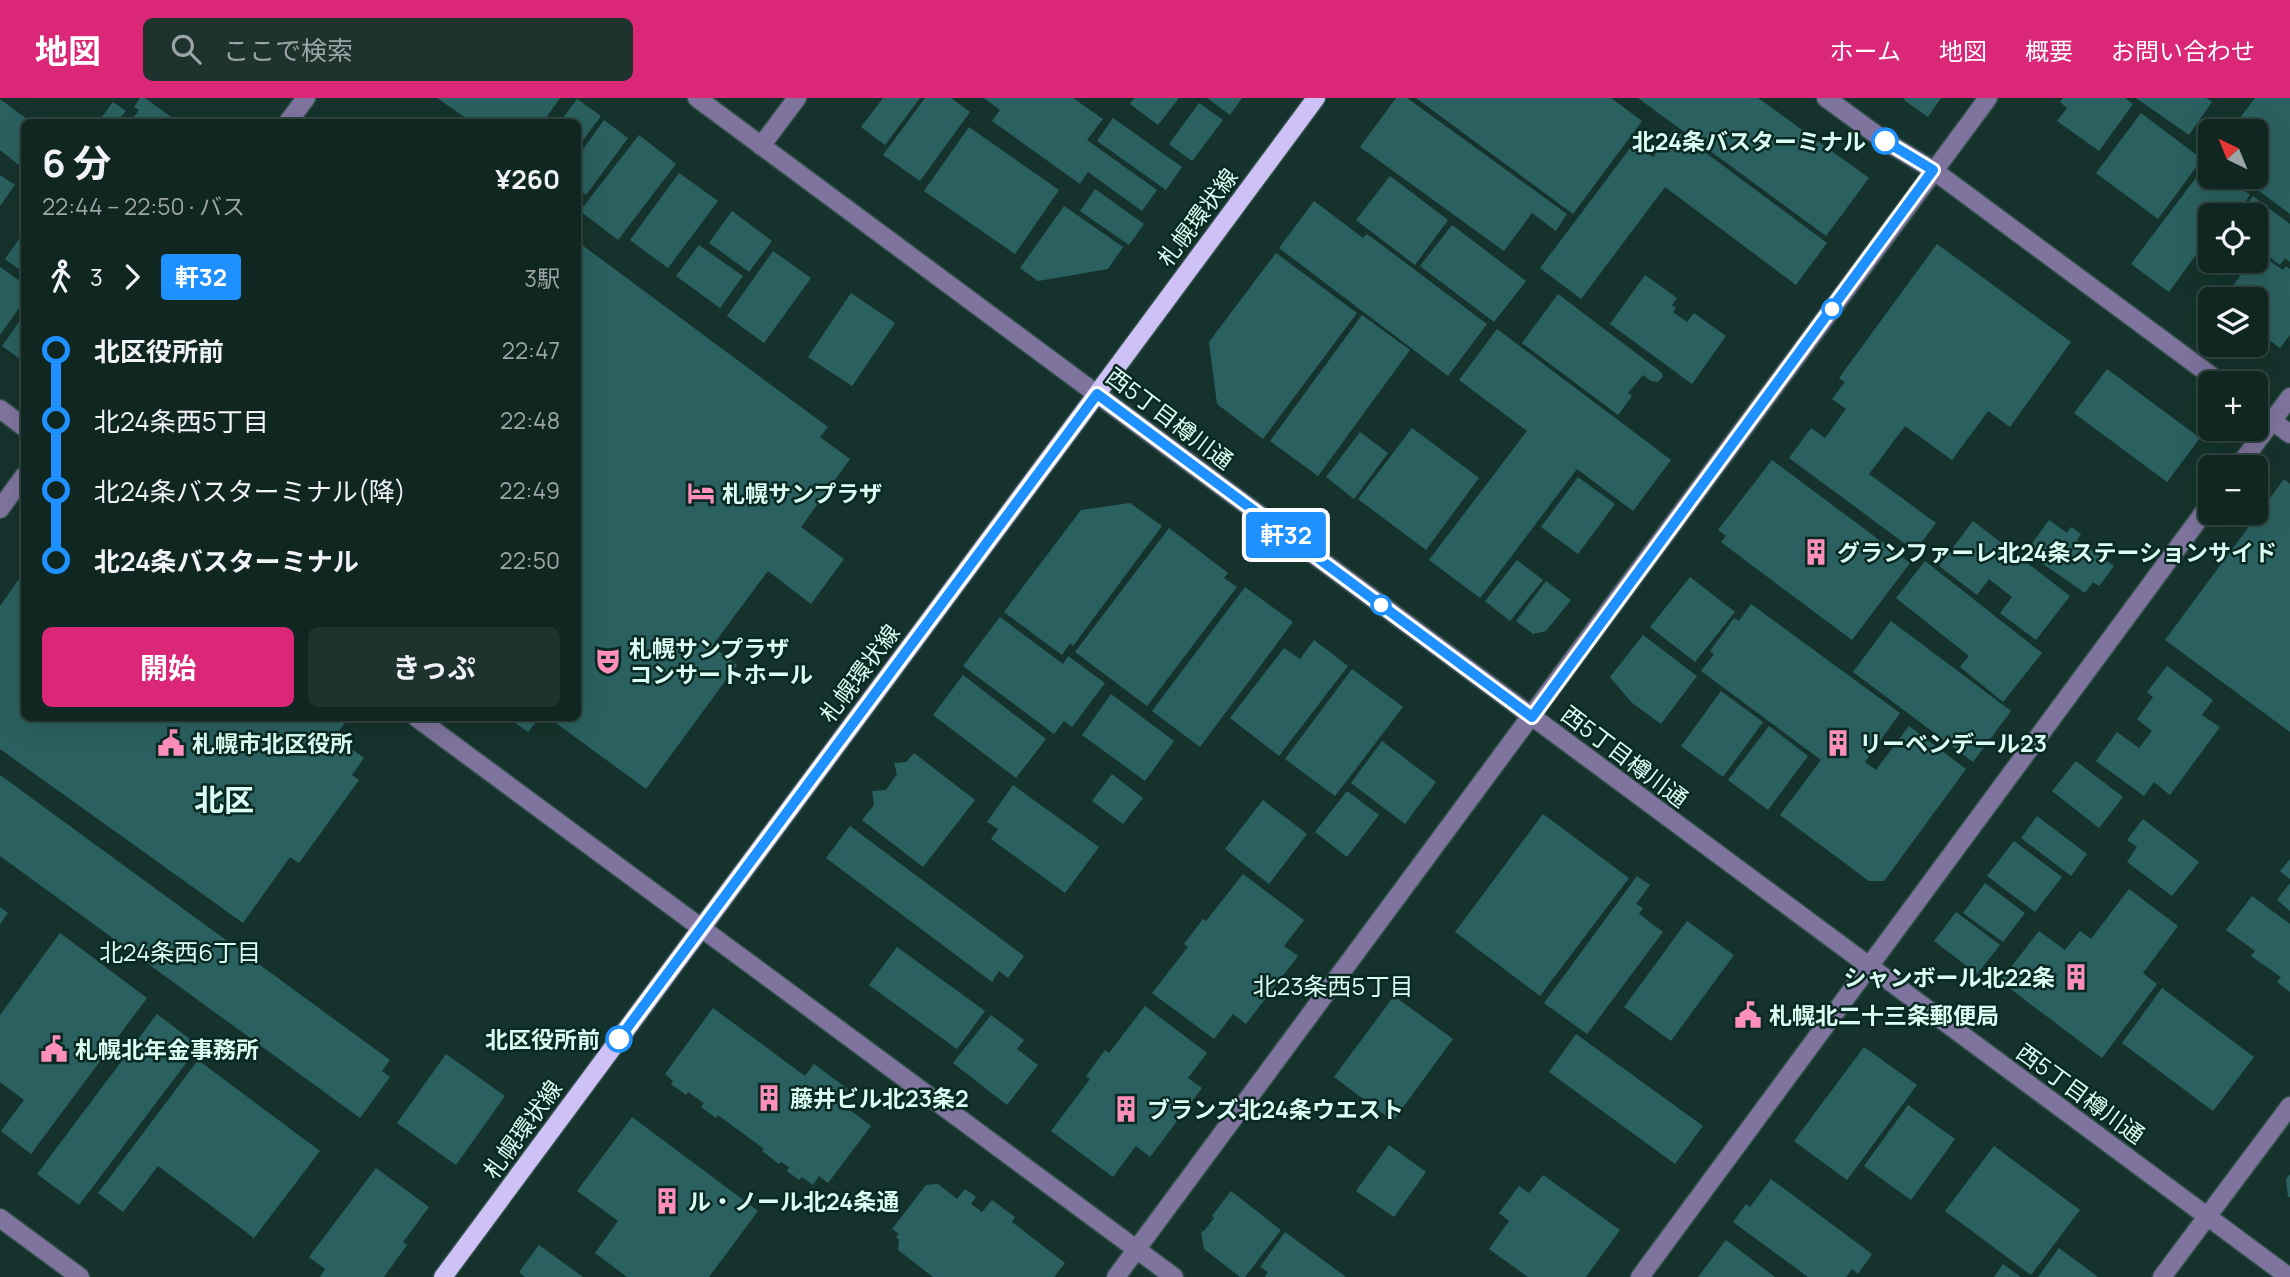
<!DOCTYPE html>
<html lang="ja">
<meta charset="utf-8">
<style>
:root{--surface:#102621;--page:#1e322e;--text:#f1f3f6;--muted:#9ca5a5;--line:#30433f;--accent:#db2777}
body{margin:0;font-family:Manrope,"Noto Sans JP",sans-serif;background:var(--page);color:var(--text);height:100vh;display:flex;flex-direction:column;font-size:26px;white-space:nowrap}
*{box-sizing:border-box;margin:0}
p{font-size:23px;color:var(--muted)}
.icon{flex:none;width:38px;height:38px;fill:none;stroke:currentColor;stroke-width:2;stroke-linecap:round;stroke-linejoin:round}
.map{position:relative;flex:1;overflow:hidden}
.side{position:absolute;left:21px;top:21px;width:560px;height:602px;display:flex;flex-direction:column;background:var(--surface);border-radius:10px;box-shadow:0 7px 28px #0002,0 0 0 2px var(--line)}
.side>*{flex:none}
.badge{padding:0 14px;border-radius:5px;font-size:24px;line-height:46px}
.needle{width:46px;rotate:317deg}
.controls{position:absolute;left:2198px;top:21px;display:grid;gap:14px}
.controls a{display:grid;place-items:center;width:70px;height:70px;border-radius:10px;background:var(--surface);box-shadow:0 7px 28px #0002,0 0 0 2px var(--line);font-size:35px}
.map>.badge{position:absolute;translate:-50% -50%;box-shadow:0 0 0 4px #fff}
.legs{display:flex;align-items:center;gap:10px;height:77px;padding:0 21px;font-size:23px}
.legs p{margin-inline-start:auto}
.headline{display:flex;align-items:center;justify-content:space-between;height:119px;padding:0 21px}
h1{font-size:38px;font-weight:700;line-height:52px}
.button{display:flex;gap:14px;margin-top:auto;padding:14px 21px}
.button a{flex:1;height:80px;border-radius:10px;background:var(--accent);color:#fff;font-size:28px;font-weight:700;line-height:80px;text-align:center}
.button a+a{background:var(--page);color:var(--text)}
ul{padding:0 21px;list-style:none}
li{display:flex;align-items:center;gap:24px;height:70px;font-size:26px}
li i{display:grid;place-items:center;width:10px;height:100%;margin:0 9px;background:currentColor}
li i::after{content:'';width:18px;height:18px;margin:-9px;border:5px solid;border-radius:50%;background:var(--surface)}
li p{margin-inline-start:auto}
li:first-child i{background:linear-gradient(#0000 50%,currentColor 0)}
li:last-child i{background:linear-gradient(currentColor 50%,#0000 0)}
header{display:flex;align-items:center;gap:42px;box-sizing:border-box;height:98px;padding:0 35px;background:var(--accent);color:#fff}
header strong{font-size:33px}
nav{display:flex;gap:38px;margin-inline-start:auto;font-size:24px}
.search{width:490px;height:63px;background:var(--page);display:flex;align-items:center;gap:18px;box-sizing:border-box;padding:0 24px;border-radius:10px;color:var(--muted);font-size:26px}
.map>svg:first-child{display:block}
.building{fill:#2a6160}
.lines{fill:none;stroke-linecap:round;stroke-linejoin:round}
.minor-casing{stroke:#314f48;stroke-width:21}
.major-casing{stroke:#314f48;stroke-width:21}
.minor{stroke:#7e749e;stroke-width:18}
.major{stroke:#cdc1f6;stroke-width:18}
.line-1-casing{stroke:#fff;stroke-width:16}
.line-1{stroke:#1e90ff;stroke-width:10}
.stop-1-dot{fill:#fff;stroke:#1e90ff;stroke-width:3.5}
.labels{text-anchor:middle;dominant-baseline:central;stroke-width:5;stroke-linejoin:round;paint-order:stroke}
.stop-label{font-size:23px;font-weight:bold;fill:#dafef3;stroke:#0a2922;text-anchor:end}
.street-label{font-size:23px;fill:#dafef3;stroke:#0a2922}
.poi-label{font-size:23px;font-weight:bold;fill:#dafef3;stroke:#0a2922;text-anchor:start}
.neighbourhood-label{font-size:24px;fill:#dafef3;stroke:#0a2922}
.district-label{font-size:30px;font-weight:bold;fill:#dafef3;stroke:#0a2922}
</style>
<header>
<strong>地図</strong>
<div class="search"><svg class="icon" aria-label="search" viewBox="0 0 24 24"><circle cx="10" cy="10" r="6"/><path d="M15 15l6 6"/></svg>ここで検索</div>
<nav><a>ホーム</a><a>地図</a><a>概要</a><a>お問い合わせ</a></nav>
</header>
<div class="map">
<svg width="2290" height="1179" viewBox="0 0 2290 1179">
<rect width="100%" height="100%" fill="#15332c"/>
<!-- building -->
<path class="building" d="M140,0H145L178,24H130L139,12L134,9Z
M437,0H560L543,24H472Z
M883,0H920L885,47L861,29Z
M925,0H951L970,14L920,83L883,57Z
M984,0H1073L1103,21L1087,42L1157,92L1142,113L1088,74L1080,86L992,23L1000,12Z
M1134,0H1179L1158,27L1130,6Z
M1207,0H1242L1230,17Z
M1396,0H1407L1567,116L1556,133L1532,115L1504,153L1360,49Z
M1416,0H1611L1642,23L1573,116Z
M1638,0H1758L1869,80L1826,138Z
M1905,0H1941L1928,19L1904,2Z
M2063,0H2125L2133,6L2099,53L2057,23L2067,10L2060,4Z
M2136,0H2206L2212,4L2189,37Z
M2255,0H2290V116L2240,79H2256V33H2230Z
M0,1L31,24H24V71L0,52Z
M577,1L601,18L578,49V24H560Z
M113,4L126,13L121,19L128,24H98Z
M1199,5L1223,22L1192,63L1169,46Z
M2141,15L2202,61L2158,121L2096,75Z
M1113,20L1182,69L1166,92L1097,43Z
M604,22L628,40L586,97L578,91V58Z
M969,29L1059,92L1015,156L924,93Z
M1674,31L1827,145L1796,187L1665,89L1581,201L1540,170L1634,45L1653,59Z
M639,37L676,66L618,142L580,113Z
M2207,65L2210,67V79H2226L2250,97L2235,117H2210V150L2205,158L2198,154L2169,194L2131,166Z
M679,75L718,103L668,170L630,142Z
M0,77L15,87L0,108Z
M1390,78L1448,122L1415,167L1356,122Z
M1095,91L1144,126L1129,147L1080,113Z
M2253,98L2290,126V164L2285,160L2280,167L2256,149V117H2239Z
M1314,103L1363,140L1367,136L1487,226L1448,278L1279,150Z
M1064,108L1123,149L1108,171L1038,183L1020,170Z
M732,113L772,143L749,174L709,145Z
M1452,127L1526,183L1494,224L1420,168Z
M24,134V175L5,161Z
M578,144L828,329L820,339L850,361L801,429L844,461L811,506L768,473L712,548L737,567L646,691L549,620H578Z
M1937,146L2071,244L2010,329L1988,313L1952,362L1905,328L1869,376L1936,425L1915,453L1789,360L1811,330L1825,340L1846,311L1832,301L1845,284L1839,280Z
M699,147L743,178L720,210L676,178Z
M773,153L811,180L764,245L727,218Z
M2257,154L2283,172L2286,168L2290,171V237L2280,250L2256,232V201H2223L2251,163H2256Z
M1276,155L1357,215L1263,341L1217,306L1209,244Z
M0,169L24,186V203L0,237Z
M1645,177L1677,200L1672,207L1676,210L1673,214L1687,224L1694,215L1726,238L1692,286L1610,226Z
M851,195L895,225L852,288L808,259Z
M1558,196L1661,274L1663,278L1658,284L1651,283L1643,277L1628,295L1632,298L1618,317L1522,245Z
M24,217V264L2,248Z
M1362,217L1410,252L1318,378L1270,343Z
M1497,231L1671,362L1633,413L1577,371L1480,500L1429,462L1527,333L1459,282Z
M2107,271L2200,340L2167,384L2074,315Z
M1412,330L1479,380L1426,452L1358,401Z
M1360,334L1388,355L1354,401L1326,379Z
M1772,362L1910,465L1852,542L1721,444L1726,438L1718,432Z
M1578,379L1615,406L1578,456L1541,429Z
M2284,381L2290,386V634L2165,542Z
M1130,405L1162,428L1073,548L1070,545L1062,557L1004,514L1081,412Z
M2049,422L2067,435L2071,429L2081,436L2077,442L2114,468L2099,488L2093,484L2085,495L2026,454Z
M1973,423L2070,498L2036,542L2000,515L2012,499L1989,481L1977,497L1939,468Z
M1169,430L1228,475L1224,480L1237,489L1147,608L1075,554Z
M1517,462L1543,482L1510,523L1485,503Z
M1925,463L2042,555L2003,604L1960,569L1969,558L1896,500Z
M24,474V620H341L346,623L335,639L364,660L352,677L359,682L299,765L290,759L243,825L0,651V508Z
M1690,479L1735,514L1695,564L1650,529Z
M1546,483L1571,502L1546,533L1533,536L1516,523Z
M1245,489L1293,524L1200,649L1152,613Z
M1751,506L1900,615L1865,664L1876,672L1909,628L1966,671L1884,783H1869L1780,717L1821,662L1701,573L1714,556L1710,553L1734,520L1739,523Z
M1000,519L1063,566L1068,558L1105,585L1072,629L1064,623L1054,636L963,568Z
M1891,523L2011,613L1973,664L1853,574Z
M1643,537L1697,578L1661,626L1631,604L1610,579Z
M1314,542L1348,568L1279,658L1230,620L1284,550L1300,561Z
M2167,568L2213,602L2202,617L2220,629L2170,697L2154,684L2144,698L2096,663L2117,634L2139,650L2152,633L2137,621L2153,599L2147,594Z
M1352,571L1403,609L1335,698L1285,661Z
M963,577L1046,641L1016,680L933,617Z
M1721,593L1763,624L1723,679L1681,648Z
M1111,596L1174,643L1145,683L1082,637Z
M508,620H539L528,634Z
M1769,628L1808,658L1768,712L1728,682Z
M1382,643L1436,684L1405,726L1351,685Z
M914,655L975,702L923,769L862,722L874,707L872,693L886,692L897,676L894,665L906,664Z
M2076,663L2123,699L2099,730L2052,693Z
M1112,676L1143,700L1123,726L1092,703Z
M0,677L390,962L382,973L390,979L360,1020L0,758Z
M1013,687L1099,749L1065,795L991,741L998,731L987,724Z
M1347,693L1379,717L1347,759L1315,734Z
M1263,702L1307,736L1269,786L1225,751Z
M1543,716L1629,780L1540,898L1455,834Z
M2037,718L2087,756L2071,778L2021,740Z
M2143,721L2199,764L2172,798L2127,764L2137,749L2127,742Z
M850,728L1024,858L1008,880L999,873L992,884L826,760Z
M2014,743L2062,779L2035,814L1987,778Z
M2290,761V781L2280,773Z
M1243,776L1304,822L1284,848L1298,858L1246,926L1233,916L1214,941L1152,895L1188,849L1184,846L1203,821L1206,823Z
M1637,778L1650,787L1636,806L1643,810L1639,816L1663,834L1587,936L1544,905Z
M1985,785L2025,815L2003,844L1963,815Z
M2290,785V813L2277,802Z
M2129,791L2178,828L2143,875L2157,886L2102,960L2000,883L2039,833L2065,852L2080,833L2091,841Z
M2252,798L2290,826V894L2277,884L2281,879L2251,858L2255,853L2226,832Z
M0,809L8,815L0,826Z
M1956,814L2000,847L1977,876L1934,843Z
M1687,823L1734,857L1671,943L1624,909Z
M60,835L147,900L31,1056L1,1033L24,1002L0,984V917Z
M897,849L985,913L957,951L869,887Z
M2162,890L2254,959L2213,1013L2122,945Z
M1394,898L1453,941L1393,1023L1334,979Z
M1145,908L1207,955L1188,980L1202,990L1150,1059L1136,1048L1113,1079L1051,1033L1090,981L1086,978L1105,952L1109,955Z
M713,910L805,978L814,966L848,991L839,1004L871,1028L828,1085L819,1078L813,1087L802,1079L799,1082L787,1073L789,1069L781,1064L779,1066L762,1053L764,1051L718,1017L716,1020L701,1009L704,1005L688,994L686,997L671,986L673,983L665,976Z
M157,916L199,948L79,1107L37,1076Z
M991,917L1024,942L1017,951L1038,967L1007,1007L953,965Z
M1576,936L1703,1028L1675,1066L1549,974Z
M1864,949L1917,987L1847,1082L1794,1043Z
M446,956L505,998L456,1067L397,1025Z
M198,962L320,1053L254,1140L158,1068L123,1114L98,1095Z
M1908,1007L1955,1041L1911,1102L1864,1068Z
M632,1019L758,1113L709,1179H627L595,1155L618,1123L577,1093Z
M1389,1047L1426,1074L1394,1119L1356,1093Z
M1994,1048L2080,1112L2031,1177L1945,1113Z
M376,1070L429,1109L403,1144L407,1147L384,1179H320L325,1171L309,1159Z
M2290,1076V1099H2288L2286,1081Z
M1543,1077L1620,1132L1586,1179H1528L1489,1151L1509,1123L1499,1115L1519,1088L1529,1095Z
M1771,1081L1872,1156L1858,1176L1852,1171L1846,1179H1808L1733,1124L1746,1106L1750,1109Z
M938,1086L957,1101L965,1091L976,1099L971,1106L982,1114L992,1102L1015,1119L1012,1124L1065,1165L1054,1179H933L898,1152L899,1142L896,1139L899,1136L892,1131L926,1087Z
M1231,1093L1281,1132L1245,1179H1240L1204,1151L1201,1134L1204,1133L1214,1120L1212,1118Z
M1285,1134L1346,1179H1266L1265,1178L1268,1174L1260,1169Z
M1726,1142L1775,1179H1698Z
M539,1147L583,1179H525L519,1174Z
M2059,1150L2098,1179H2038Z
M2003,1166L2021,1179H1994Z"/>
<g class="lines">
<defs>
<path id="minor" d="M697,0L2289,1179
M1826,0L1885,43L1933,72L2221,285
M288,24L306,0
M761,48L797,0
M0,311L24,329
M2256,311L2290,336
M2238,369L2290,299
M0,411L24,378
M417,620L1174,1179
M0,1120L80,1179
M1116,1179L1988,0
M1640,1179L2210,406
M2162,1179L2290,1008"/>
<path id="major" d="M443,1179L1316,0"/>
</defs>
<!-- minor casing -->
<use href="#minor" class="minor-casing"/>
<!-- major casing -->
<use href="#major" class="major-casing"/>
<!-- minor -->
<use href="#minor" class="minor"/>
<!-- major -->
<use href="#major" class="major"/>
</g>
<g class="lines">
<defs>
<path id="line-1" d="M619,941L1097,296L1532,619L1933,72L1885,43"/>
</defs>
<!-- line-1 casing -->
<use href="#line-1" class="line-1-casing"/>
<!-- line-1 -->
<use href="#line-1" class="line-1"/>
</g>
<!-- icons -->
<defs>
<symbol id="hotel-bare" viewBox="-9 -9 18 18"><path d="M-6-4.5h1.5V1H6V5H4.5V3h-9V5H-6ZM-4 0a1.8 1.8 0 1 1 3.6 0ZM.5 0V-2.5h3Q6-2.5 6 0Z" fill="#fe8ebc" stroke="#0a2922" stroke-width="2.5" paint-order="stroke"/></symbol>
<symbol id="building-bare" viewBox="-9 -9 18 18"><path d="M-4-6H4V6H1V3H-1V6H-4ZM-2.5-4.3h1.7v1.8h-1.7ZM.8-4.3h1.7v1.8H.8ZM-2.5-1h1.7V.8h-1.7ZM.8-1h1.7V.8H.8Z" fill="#fe8ebc" stroke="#0a2922" stroke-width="2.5" paint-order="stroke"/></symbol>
<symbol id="theatre-bare" viewBox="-9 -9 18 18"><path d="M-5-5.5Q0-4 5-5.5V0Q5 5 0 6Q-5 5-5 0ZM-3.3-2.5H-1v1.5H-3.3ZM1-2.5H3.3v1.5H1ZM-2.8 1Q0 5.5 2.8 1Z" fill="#fe8ebc" stroke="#0a2922" stroke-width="2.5" paint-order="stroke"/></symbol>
<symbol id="civic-bare" viewBox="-9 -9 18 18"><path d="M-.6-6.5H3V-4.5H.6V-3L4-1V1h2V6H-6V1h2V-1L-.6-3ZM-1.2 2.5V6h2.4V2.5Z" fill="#fe8ebc" stroke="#0a2922" stroke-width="2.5" paint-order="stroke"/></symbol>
</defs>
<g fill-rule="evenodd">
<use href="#hotel-bare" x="682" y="376" width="38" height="38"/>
<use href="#building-bare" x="1797" y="435" width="38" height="38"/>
<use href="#theatre-bare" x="589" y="544" width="38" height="38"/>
<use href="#civic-bare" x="152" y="626" width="38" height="38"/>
<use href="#building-bare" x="1819" y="626" width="38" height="38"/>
<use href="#building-bare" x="2057" y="860" width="38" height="38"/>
<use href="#civic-bare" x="1729" y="898" width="38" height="38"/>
<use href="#civic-bare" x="35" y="932" width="38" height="38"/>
<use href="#building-bare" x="750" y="981" width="38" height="38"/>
<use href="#building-bare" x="1107" y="992" width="38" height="38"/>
<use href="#building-bare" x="648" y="1084" width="38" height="38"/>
</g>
<!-- markers -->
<g class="stop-1-dot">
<circle cx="1885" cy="43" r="12"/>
<circle cx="1832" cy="211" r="9"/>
<circle cx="1381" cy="507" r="9"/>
<circle cx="619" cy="941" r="12"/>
</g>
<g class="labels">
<!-- stop labels -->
<g class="stop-label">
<text x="1866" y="43">北24条バスターミナル</text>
<text x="600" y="941">北区役所前</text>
</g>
<!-- street labels -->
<g class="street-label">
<text transform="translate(1197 119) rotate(-53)">札幌環状線</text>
<text transform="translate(1170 320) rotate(37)">西5丁目樽川通</text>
<text transform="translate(859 575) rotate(-53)">札幌環状線</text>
<text transform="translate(1625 658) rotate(37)">西5丁目樽川通</text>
<text transform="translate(2081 995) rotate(36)">西5丁目樽川通</text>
<text transform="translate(522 1031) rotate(-54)">札幌環状線</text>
</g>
<!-- poi labels -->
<g class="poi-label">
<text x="722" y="395">札幌サンプラザ</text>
<text x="1837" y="454">グランファーレ北24条ステーションサイド</text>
<text x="629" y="550">札幌サンプラザ<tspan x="629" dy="26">コンサートホール</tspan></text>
<text x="192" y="645">札幌市北区役所</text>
<text x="1859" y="645">リーベンデール23</text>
<text x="2055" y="879" text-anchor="end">シャンボール北22条</text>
<text x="1769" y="917">札幌北二十三条郵便局</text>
<text x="75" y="951">札幌北年金事務所</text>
<text x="790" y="1000">藤井ビル北23条2</text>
<text x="1147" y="1011">ブランズ北24条ウエスト</text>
<text x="688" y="1103">ル・ノール北24条通</text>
</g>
<!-- neighbourhood labels -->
<g class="neighbourhood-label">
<text x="180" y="853">北24条西6丁目</text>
<text x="1333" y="887">北23条西5丁目</text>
</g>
<!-- district labels -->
<g class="district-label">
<text x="224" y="701">北区</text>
</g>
</g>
</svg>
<div class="controls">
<a><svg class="needle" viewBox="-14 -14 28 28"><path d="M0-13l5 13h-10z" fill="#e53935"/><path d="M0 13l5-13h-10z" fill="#9ca5a5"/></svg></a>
<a><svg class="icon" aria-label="locate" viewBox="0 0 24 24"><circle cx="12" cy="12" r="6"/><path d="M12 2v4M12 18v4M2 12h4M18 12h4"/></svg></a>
<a><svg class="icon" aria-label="layers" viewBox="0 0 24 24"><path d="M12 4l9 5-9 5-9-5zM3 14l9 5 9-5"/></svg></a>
<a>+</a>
<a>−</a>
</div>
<b class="badge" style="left:1286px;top:437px;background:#1e90ff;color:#fff">軒32</b>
<section class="side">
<div class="headline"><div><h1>6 分</h1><p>22:44 – 22:50 · バス</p></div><b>¥260</b></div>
<div class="legs"><svg class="icon" aria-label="walk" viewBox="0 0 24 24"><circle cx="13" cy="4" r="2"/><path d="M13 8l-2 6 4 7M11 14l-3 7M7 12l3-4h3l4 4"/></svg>3<svg class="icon" aria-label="forward" viewBox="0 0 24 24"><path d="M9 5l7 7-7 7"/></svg><b class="badge" style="background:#1e90ff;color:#fff">軒32</b><p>3駅</p></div>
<ul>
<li><i style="color:#1e90ff"></i><b>北区役所前</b><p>22:47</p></li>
<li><i style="color:#1e90ff"></i><span>北24条西5丁目</span><p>22:48</p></li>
<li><i style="color:#1e90ff"></i><span>北24条バスターミナル(降)</span><p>22:49</p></li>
<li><i style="color:#1e90ff"></i><b>北24条バスターミナル</b><p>22:50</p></li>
</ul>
<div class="button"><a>開始</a><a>きっぷ</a></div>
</section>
</div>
